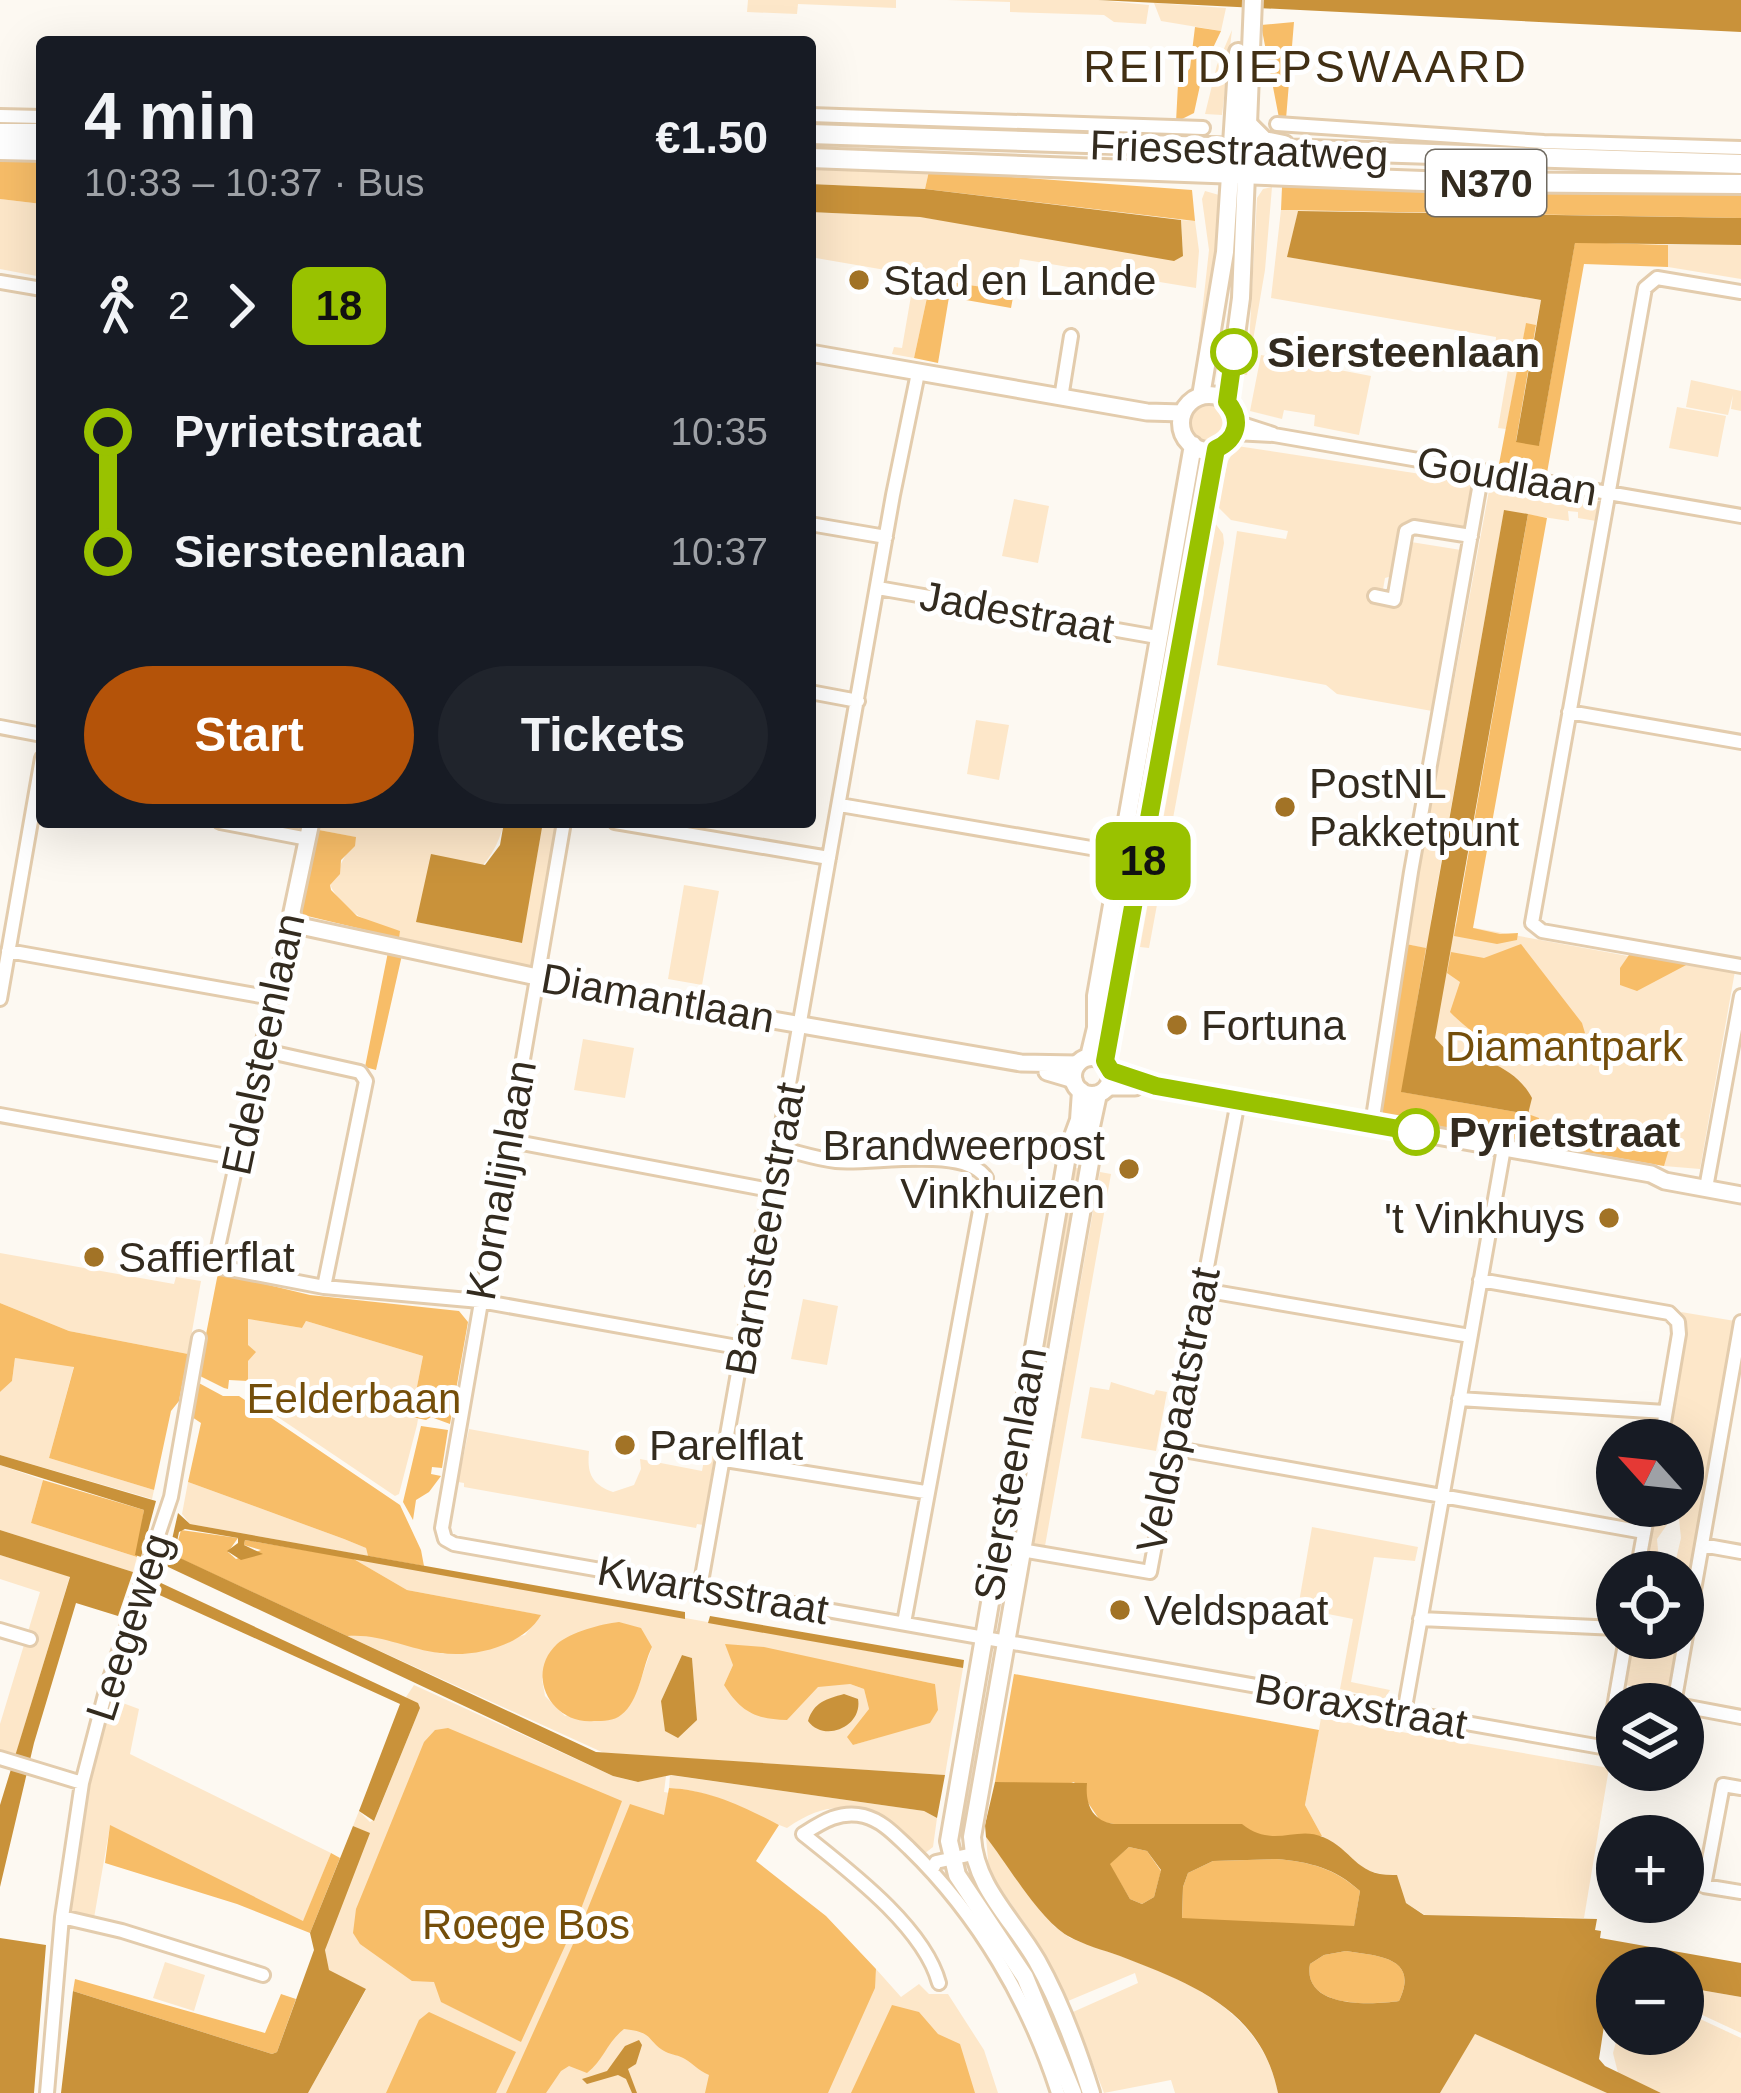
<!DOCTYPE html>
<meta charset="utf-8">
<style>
:root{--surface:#171b24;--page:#20242c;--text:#f1f3f6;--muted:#9ea1a6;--accent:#b45309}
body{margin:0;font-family:Helvetica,sans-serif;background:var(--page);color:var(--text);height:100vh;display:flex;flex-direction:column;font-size:45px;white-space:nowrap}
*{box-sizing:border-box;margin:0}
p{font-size:39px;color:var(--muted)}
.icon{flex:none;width:66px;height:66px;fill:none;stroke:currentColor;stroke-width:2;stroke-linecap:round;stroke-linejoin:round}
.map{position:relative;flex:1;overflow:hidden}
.sheet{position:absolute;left:36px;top:36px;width:780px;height:792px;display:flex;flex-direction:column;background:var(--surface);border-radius:12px;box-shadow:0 12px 48px #0002}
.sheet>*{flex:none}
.badge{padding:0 24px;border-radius:18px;font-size:42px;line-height:78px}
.needle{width:78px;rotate:297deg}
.buttons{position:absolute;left:1596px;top:1419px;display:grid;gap:24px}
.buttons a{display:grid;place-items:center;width:108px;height:108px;border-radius:50%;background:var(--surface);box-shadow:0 12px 48px #0002;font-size:60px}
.map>.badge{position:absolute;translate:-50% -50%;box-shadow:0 0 0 6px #fff}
.legs{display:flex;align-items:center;gap:18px;height:132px;padding:0 48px;font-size:39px}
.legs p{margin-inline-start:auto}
.summary{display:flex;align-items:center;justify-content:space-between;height:204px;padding:0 48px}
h1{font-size:66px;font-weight:600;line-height:90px}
.action{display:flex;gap:24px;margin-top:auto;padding:24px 48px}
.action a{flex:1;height:138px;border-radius:72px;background:var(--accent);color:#fff;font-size:48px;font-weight:600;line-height:138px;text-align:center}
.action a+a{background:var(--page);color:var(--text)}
ul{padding:0 48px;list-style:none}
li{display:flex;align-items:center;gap:42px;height:120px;font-size:45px}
li i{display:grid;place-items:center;width:18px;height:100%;margin:0 15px;background:currentColor}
li i::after{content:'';width:30px;height:30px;margin:-15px;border:9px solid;border-radius:50%;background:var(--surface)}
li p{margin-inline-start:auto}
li:first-child i{background:linear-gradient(#0000 50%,currentColor 0)}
li:last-child i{background:linear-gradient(currentColor 50%,#0000 0)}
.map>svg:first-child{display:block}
.green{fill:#fde7c9;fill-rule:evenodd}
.forest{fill:#f7bd68}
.water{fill:#c9923a;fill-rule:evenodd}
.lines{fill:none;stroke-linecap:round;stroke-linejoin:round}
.minor-casing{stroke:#e3ccad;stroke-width:18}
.tertiary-casing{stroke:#e3ccad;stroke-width:21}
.secondary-casing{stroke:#e3ccad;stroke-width:22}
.trunk-casing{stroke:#e3ccad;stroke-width:24}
.minor{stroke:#fff;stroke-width:12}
.tertiary{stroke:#fff;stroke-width:15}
.secondary{stroke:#fff;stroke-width:16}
.trunk{stroke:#fff;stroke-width:18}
.line-1-casing{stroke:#fff;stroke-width:27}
.line-1{stroke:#99c200;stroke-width:18}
.poi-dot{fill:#a27326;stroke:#fff;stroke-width:4.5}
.stop-1-dot{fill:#fff;stroke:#99c200;stroke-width:6}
.labels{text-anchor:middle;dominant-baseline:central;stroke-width:10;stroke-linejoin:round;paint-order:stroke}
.shield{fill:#fff;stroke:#706b62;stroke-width:3}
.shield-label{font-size:39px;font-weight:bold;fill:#332b1f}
.street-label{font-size:42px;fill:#332b1f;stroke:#fff}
.poi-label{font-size:42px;fill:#332b1f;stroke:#fff;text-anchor:start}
.stop-label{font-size:42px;font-weight:bold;fill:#332b1f;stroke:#fff;text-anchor:start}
.park-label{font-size:42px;fill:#744e0a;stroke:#fff}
.neighbourhood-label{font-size:45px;letter-spacing:3px;fill:#412f14;stroke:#fff}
</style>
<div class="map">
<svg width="1741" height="2093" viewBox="0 0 1741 2093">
<rect width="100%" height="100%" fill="#fdf9f2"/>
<!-- green -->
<path class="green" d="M748,0H896V8L798,4L797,14L747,12Z
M947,0H1098L1149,5L1146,24L1114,22L1104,15L1010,12V2Z
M1154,3L1226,8L1221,31L1161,21Z
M1232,30L1222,115L1205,114L1217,65Z
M810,166L929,171L925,189L810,184Z
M1272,187L1265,270L1247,375H1244L1249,345L1257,198L1263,189Z
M1205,191L1219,195L1224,206L1200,376H1195L1209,250L1202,199Z
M0,199L42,204V277L0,269Z
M1281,210L1298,211L1288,257L1541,300L1536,325L1526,324L1506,429L1498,428L1511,352L1495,349L1496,337L1271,298Z
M810,212L920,217L1183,255L1181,220L1195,221L1199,251L1196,288L1020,259L1014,292L931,279L914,358L892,354L894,347L902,348L916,267L902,265L897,272L810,257Z
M1668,245H1741V279L1668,267Z
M1261,355L1371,376L1359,435L1314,426L1315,415L1284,410L1282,419L1250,411Z
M1691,380L1741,391V411L1731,409L1733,395L1728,415L1686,407Z
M1188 423a21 21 0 1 1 42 0a21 21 0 1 1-42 0Z
M1677,407L1726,416L1718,457L1669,448Z
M1237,446L1473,482L1463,533L1400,524L1392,576L1385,578L1381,601L1399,607L1411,542L1461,550L1432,711L1337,694L1326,685L1217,665L1237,531L1286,539L1288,531L1231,520L1217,506L1228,461Z
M1193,466L1208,469L1103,1029L1099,1004Z
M1490,485L1599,501L1596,521L1578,518V512L1568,511L1569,521L1504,511L1431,920L1683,966L1690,963L1735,971L1700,1169L1664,1166L1393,1117L1424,948L1406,944Z
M1014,499L1049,506L1038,563L1002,556Z
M1212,519L1223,534L1224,543L1149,948L1140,947L1204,593L1202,576Z
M976,720L1009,725L999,780L967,774Z
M324,822H504C495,869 452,893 417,922L521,943L543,822H559L532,967L399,938V931C369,923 345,914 330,885L355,837L319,830Z
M684,885L719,891L702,985L668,979Z
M583,1039L634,1048L625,1098L574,1090Z
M1071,1167L1085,1169L1026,1508L1009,1505Z
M1100,1172L1111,1174L1045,1546L1034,1544Z
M0,1253L174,1284L176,1277L201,1281L188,1354L69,1331L0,1303Z
M803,1299L838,1306L827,1365L791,1359Z
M1681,1312L1735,1321L1683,1627V1572H1673L1681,1538L1678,1509L1657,1539L1660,1572H1644L1656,1506H1683V1440H1668L1686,1336L1687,1323Z
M248,1319L302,1328L306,1321L423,1356L411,1417L418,1419L417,1425L399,1494L395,1496L248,1397Z
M15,1358L74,1366L49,1458L154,1490L152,1499L0,1455V1392L12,1381Z
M1111,1382L1154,1395L1156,1390L1167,1392L1156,1451L1081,1438L1090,1387L1109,1390Z
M469,1429L589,1451C587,1473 591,1484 613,1492L634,1485L641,1469L640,1459L702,1471L707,1444L716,1446L703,1525L697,1524L696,1528L464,1487V1483L458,1482Z
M0,1465L43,1480L31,1523L137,1557L133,1572L0,1530Z
M188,1482L344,1539L366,1548L368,1556L190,1524L182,1514Z
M1312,1527L1418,1547L1415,1561L1374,1557L1351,1682L1390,1690L1384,1700L1340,1689L1353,1619L1298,1608Z
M0,1555L70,1576L15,1757L0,1752V1724L40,1592L0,1579Z
M352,1558L963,1668L945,1775L604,1753L347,1636L367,1634L443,1654L525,1635L540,1615L407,1590ZM590,1632L652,1647L638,1688L565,1716L545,1696L542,1679L578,1634ZM682,1655L692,1658L696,1707L661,1701ZM733,1665H846L935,1684L880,1737L853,1745L869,1709L864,1689L850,1684L724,1685Z
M1632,1638H1681L1672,1693L1624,1685Z
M414,1685L613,1776L637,1782L666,1776L664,1792L686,1796L747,1861L875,1980L876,1969L901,1997L919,1984L929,1994H948L984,2050L998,2093H308L366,1990L329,1971L325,1950L328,1936L369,1833L353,1826L359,1811L370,1822L375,1819L420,1708L406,1697Z
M120,1702L139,1709L130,1754L331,1853L303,1922L110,1826L94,1918L69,1910L89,1784L107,1712Z
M1321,1718L1609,1768L1584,1918L1425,1915L1406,1903L1385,1875L1365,1870L1322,1836L1305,1805Z
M670,1775L924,1811L937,1818L933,1847L924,1854C872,1821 849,1785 787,1828C745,1812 714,1790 669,1788Z
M986,1837L1054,1926L1070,1938C1153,1969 1258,1993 1278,2093H1175L1171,2080L1104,2093L1073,2012L1138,1983L1135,1973L1068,2001L1042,1949L989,1871Z
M165,1962L205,1975L194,2011L153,1998Z
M1683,1987L1741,1997V2033L1683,2006Z
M1683,2011L1741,2038V2093H1661L1618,2073L1613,2053L1618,2034H1683Z
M1474,2034L1481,2036L1607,2093H1440Z"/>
<!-- forest -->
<path class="forest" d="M1294,22L1286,119L1279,118L1261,25Z
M1195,27L1221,31L1204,67L1194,113L1176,122L1178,84L1190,68Z
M0,162H42V204L0,199Z
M929,171L1192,190L1195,221L925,189Z
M1289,184L1590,192H1741V218L1281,210L1282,187Z
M1575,242L1668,245V267L1584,264L1547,473L1499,464L1526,323L1536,325L1516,441L1539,445Z
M931,279L1014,292L1011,308L949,297L938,363L914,358Z
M1528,514L1547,518L1473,928L1500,934L1518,933L1517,940L1497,944L1454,936Z
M319,830L356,837L355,846L341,860L340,874L330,885L331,890L357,916L400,931L399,938L299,914Z
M1406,944L1426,948L1402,1092L1528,1114L1539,1118L1536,1134L1636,1150L1649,1136H1657L1669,1149L1664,1166L1375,1115Z
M1521,944L1582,1023L1585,1033C1578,1040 1571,1049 1563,1053C1528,1073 1474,1037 1450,1012L1460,982L1447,973L1451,952L1484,958Z
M388,952L402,955L376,1070L365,1067Z
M1631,952L1690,963L1637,991L1620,985V968Z
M218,1273L310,1295L459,1311L468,1322L450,1424L431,1417L426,1420L411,1417L423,1356L306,1321L302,1328L248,1319V1345L256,1352L248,1361V1381L229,1380L228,1389L224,1388L198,1375Z
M0,1303L69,1331L188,1354L179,1401L171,1411L154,1490L49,1458L74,1367L15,1358L12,1381L0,1392Z
M197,1382L223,1396H239L400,1505L421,1550L424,1566L368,1556L366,1548L344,1539L188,1482L201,1423L192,1417Z
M421,1426L448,1430L442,1468L432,1467L431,1474L441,1476L429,1492L416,1500L413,1520L403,1502Z
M43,1480L144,1510L137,1557L31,1523Z
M181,1530L238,1538L228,1552L236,1559L261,1550L244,1545L245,1540L352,1558L407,1590L541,1615C523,1646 474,1658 440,1653C407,1649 380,1633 347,1636L179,1558L175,1551Z
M619,1622L641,1628L652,1647C642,1667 640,1701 621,1715C614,1721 603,1721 594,1721C552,1725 524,1675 557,1644C571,1632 601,1624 619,1622Z
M725,1644L764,1647L935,1684L938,1710L930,1723L853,1745L847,1737L869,1709L864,1689L850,1684L818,1687L787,1720C755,1719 741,1712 724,1685L733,1665Z
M1014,1674L1319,1730L1305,1805L1322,1836H1257L1241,1824H1114L1101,1822L1074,1782L1063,1786L995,1782Z
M448,1728L622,1801L576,1922L521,2042L441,2002L434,1982L412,1981L360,1944L353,1933L356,1909L424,1742L435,1730Z
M669,1788C710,1790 742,1806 779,1825L756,1861L826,1916L876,1969L875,1988L828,2093H705L709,2075C697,2070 694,2064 685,2059C679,2055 672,2055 666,2052C646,2041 655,2032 624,2029C607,2042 604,2060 587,2073L569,2066L561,2071L546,2093H506L578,1933L630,1804L664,1815Z
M110,1825L303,1921L331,1853L340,1858L310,1933L237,1904L105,1863Z
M1129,1847L1147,1851L1161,1871L1154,1897L1142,1904L1130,1899L1109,1864Z
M1276,1859C1310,1862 1334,1868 1360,1891L1354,1927L1182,1919L1183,1887L1188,1873L1213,1861Z
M1346,1951C1378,1956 1420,1957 1399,2001C1372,2005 1302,2009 1310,1964L1324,1955Z
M75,1979L265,2033L281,1994L296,1999L277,2052L272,2054L73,1991Z
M892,2005L919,2012L938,2034L960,2044L975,2093H851Z
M429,2012L516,2052L496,2093H386L419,2020Z"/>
<!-- water -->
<path class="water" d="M1098,0H1741V32Z
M810,184L925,189L1181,220L1183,256L1174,261L920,217L810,212Z
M1298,211L1741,218V245L1575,243L1539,446L1516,442L1541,300L1287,257Z
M1504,510L1528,514L1435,1038L1447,1051C1479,1056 1516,1067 1532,1098L1528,1114L1401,1092Z
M504,822H543L522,943L416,922L431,854L485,865L500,845Z
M0,1455L156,1501L141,1557L135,1555L144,1510L0,1465Z
M178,1513L190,1524L685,1612V1619L245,1540L244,1545L263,1554L241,1560L227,1551L238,1543V1538L185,1529L179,1532L175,1551L180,1558L596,1752L945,1775L937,1818L924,1811L671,1775L638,1782L613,1776L166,1566Z
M0,1530L133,1572L118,1616L76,1603L34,1743L0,1887V1805L70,1577L0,1555Z
M161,1583L418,1703L420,1708L374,1821L359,1811L400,1704L155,1593Z
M710,1616L964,1660L963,1668L708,1623Z
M682,1655L692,1658L697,1720L678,1738L665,1731L661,1701Z
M844,1694L858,1699C863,1727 824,1743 808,1721C814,1702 826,1699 844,1694Z
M995,1782L1087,1783C1085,1804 1092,1821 1114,1824H1242C1273,1849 1296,1825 1323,1837C1354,1850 1355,1877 1397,1875L1406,1903L1424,1915L1597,1919L1595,1930L1601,1931L1600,1938L1741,1963V1997L1683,1987V1968H1617V1976L1610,1986L1599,2059L1605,2066L1661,2093H1607L1475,2034L1440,2093H1278C1261,2009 1192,1984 1120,1956C1103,1950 1084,1945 1068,1936C1039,1919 1008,1865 986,1837L985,1825ZM1129,1847L1147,1851L1161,1870L1154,1897L1142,1904L1130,1899L1110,1864ZM1276,1859C1310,1862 1335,1868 1360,1891L1354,1926L1182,1918L1183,1887L1188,1873L1213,1861ZM1346,1951C1378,1956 1420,1957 1399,2001C1373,2005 1302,2009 1310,1964L1324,1955Z
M353,1826L370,1833L325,1950L329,1970L366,1989L308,2093H61L73,1991L272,2054L277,2052L314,1950L310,1933Z
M0,1938L46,1945L34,2093H0Z
M639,2040L642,2045L636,2064L628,2069L637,2093H632L626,2079L618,2075L587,2084L582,2079L607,2071L625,2046Z"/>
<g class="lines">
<defs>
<path id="minor" d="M810,115L1203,128
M0,116L42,117
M1277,124L1544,142L1741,148
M0,282L42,289
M1741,292L1657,278L1645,288L1532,923L1542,931L1741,966
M1061,398L1071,336
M1236,422L1273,434
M1234,433L1274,435L1741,516
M810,524L886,537
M878,588L1157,637
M1375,596L1394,600L1406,531L1414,527L1471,536
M810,692L858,701
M1569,712L1741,742
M0,727L42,735
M840,805L1120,853
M220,822L308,839
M564,822L442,1528L445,1539L454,1544L1607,1748L1626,1638
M615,822L829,858
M297,924L285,940L214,1266L324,1287L480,1301L743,1348
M8,951L272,998
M0,999L42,758
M261,1050L360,1072L366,1081L324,1287
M0,1115L238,1158
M1372,1124L1411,872L1482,472
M506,1140L770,1190
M779,1148C797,1152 817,1159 836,1161C871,1165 965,1145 986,1178L904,1623
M1706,1188L1741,996
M1480,1280L1669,1313L1678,1322L1679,1334L1661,1440
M1203,1290L1470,1336
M1459,1399L1665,1412
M1172,1448L1644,1532
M725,1460L925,1492
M1702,1545L1741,1552
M998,1546L1150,1572L1238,1101
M1637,1572L1649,1506
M700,1588L893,495L918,373
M1420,1619L1617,1628
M0,1630L30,1639
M1616,1695L1669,1704
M1674,1704L1741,1322
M1683,1706L1741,1717
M1404,1713L1504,1148
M0,1758L82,1783
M1741,1788L1723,1785L1704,1886L1741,1892
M932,1870L936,1862L973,1854
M62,1917L122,1931L263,1975
M939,1983C924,1927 848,1870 803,1834C822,1822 840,1810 864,1816C883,1821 895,1835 909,1848C978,1915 1029,2002 1058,2093
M47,2093L62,1917L82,1783L107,1687L171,1497L199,1338"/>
<path id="tertiary" d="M810,353L1147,412L1183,413
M311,822L292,912L294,921L300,926L588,988L1021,1063L1077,1064
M1111,1071L1156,1086L1651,1174L1665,1181L1741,1195
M1047,1072L1074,1080
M1108,1087H1135"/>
<path id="secondary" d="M1181 423a28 28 0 1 1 56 0a28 28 0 1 1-56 0Z
M1201,396L1225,252L1238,52
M1227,402L1241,298L1253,0
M1073 1076a19 19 0 1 1 38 0a19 19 0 1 1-38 0Z
M1089,1057L1096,1028V996L1193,445
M1105,1061L1217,449
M1073,2093L1025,1977L957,1875L949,1841L1068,1150L1079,1120L1081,1091
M1091,2093C1077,2048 1060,2002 1037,1961C1013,1919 975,1887 972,1837L1092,1151L1090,1131L1098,1094"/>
<path id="trunk" d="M1249,126L1264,141L1284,145
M0,133H42
M810,134L1741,164
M0,150L42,151
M810,158L1450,182L1741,184"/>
</defs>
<!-- minor casing -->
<use href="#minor" class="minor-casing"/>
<!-- tertiary casing -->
<use href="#tertiary" class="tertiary-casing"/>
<!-- secondary casing -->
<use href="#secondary" class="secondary-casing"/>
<!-- trunk casing -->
<use href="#trunk" class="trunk-casing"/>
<!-- minor -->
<use href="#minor" class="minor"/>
<!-- tertiary -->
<use href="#tertiary" class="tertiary"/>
<!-- secondary -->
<use href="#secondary" class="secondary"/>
<!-- trunk -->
<use href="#trunk" class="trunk"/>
</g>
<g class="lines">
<defs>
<path id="line-1" d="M1234,352L1227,402C1242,419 1238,439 1216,449L1105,1061L1111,1071L1156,1086L1416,1132"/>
</defs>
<!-- line-1 casing -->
<use href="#line-1" class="line-1-casing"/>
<!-- line-1 -->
<use href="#line-1" class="line-1"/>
</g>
<!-- markers -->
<g class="poi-dot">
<circle cx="859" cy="280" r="12"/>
<circle cx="1285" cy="807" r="12"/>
<circle cx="1177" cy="1025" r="12"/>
<circle cx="1129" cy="1169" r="12"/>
<circle cx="1609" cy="1218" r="12"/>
<circle cx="94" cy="1257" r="12"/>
<circle cx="625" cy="1445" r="12"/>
<circle cx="1120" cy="1610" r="12"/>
</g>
<g class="stop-1-dot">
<circle cx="1234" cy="352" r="21"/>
<circle cx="1416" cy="1132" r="21"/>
</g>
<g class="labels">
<!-- shield labels -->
<rect class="shield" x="1426" y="150" width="120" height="66" rx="9"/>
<g class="shield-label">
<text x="1486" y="183">N370</text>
</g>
<!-- street labels -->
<g class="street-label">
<text transform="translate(1239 150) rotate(2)">Friesestraatweg</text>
<text transform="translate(1507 476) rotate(10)">Goudlaan</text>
<text transform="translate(1017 612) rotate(10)">Jadestraat</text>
<text transform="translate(658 998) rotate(10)">Diamantlaan</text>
<text transform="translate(263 1044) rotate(-78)">Edelsteenlaan</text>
<text transform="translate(501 1180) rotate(-80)">Kornalijnlaan</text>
<text transform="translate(765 1229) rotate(-80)">Barnsteenstraat</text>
<text transform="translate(1178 1410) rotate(-79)">Veldspaatstraat</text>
<text transform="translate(1010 1474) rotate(-80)">Siersteenlaan</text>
<text transform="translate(713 1590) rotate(10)">Kwartsstraat</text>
<text transform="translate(129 1627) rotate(-72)">Leegeweg</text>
<text transform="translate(1361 1706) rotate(10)">Boraxstraat</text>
</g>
<!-- poi labels -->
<g class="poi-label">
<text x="883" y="280">Stad en Lande</text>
<text x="1309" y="783">PostNL<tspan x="1309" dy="48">Pakketpunt</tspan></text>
<text x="1201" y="1025">Fortuna</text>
<text x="1105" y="1145" text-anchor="end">Brandweerpost<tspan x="1105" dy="48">Vinkhuizen</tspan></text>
<text x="1585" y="1218" text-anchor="end">'t Vinkhuys</text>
<text x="118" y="1257">Saffierflat</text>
<text x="649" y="1445">Parelflat</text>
<text x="1144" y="1610">Veldspaat</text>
</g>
<!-- stop labels -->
<g class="stop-label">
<text x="1267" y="352">Siersteenlaan</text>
<text x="1449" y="1132">Pyrietstraat</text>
</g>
<!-- park labels -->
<g class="park-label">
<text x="1564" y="1046">Diamantpark</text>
<text x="354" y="1398">Eelderbaan</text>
<text x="526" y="1924">Roege Bos</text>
</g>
<!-- neighbourhood labels -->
<g class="neighbourhood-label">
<text x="1306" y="66">REITDIEPSWAARD</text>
</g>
</g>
</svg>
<div class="buttons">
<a><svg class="needle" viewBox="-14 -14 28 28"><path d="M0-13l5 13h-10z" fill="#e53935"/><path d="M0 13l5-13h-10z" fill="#9ea1a6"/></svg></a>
<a><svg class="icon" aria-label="locate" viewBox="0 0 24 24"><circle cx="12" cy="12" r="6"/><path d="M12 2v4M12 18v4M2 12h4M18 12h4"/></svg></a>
<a><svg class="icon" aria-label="layers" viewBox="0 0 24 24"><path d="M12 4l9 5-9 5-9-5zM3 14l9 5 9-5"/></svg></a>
<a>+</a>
<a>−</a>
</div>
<b class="badge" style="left:1143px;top:861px;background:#99c200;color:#111">18</b>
<section class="sheet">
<div class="summary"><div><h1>4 min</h1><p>10:33 – 10:37 · Bus</p></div><b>€1.50</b></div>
<div class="legs"><svg class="icon" aria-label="walk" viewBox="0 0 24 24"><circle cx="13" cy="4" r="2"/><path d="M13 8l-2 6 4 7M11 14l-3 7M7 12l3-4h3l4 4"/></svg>2<svg class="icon" aria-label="forward" viewBox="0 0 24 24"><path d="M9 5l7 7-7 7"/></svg><b class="badge" style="background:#99c200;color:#111">18</b></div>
<ul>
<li><i style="color:#99c200"></i><b>Pyrietstraat</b><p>10:35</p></li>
<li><i style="color:#99c200"></i><b>Siersteenlaan</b><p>10:37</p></li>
</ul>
<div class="action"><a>Start</a><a>Tickets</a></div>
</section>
</div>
